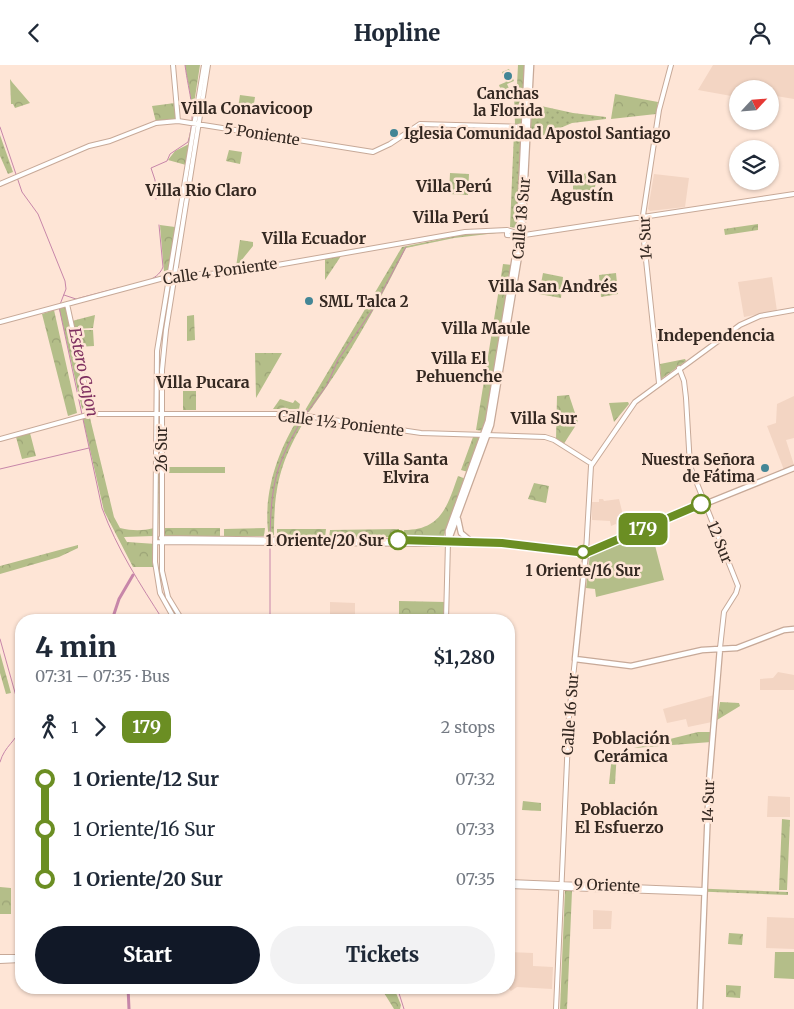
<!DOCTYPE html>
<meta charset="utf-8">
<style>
:root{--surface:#fff;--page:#f2f2f3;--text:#1f2937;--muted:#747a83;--accent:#111827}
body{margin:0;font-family:Merriweather,serif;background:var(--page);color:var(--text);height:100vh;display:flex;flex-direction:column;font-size:19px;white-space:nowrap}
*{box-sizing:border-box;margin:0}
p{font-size:16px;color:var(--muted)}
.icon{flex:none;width:28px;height:28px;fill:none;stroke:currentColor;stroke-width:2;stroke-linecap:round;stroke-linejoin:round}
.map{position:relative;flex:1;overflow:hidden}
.side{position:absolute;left:15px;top:549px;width:500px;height:380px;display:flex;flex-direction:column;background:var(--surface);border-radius:20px;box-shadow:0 1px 4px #0004}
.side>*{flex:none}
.badge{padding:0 10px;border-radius:8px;font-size:18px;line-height:32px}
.needle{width:32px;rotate:64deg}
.controls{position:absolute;left:729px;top:15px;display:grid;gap:10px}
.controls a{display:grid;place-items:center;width:50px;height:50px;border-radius:50%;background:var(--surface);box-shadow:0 1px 4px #0004;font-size:25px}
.map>.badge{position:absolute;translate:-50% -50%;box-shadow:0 0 0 2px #fff}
.legs{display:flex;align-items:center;gap:8px;height:55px;padding:0 20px;font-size:16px}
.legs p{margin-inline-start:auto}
.overview{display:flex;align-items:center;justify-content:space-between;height:85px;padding:0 20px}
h1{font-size:28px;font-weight:800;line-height:38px}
.primary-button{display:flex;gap:10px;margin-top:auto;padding:10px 20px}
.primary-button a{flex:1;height:58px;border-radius:30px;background:var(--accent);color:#fff;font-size:20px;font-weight:800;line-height:58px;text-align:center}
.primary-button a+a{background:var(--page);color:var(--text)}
ul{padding:0 20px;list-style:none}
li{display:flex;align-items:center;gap:18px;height:50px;font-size:19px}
li i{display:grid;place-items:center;width:8px;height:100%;margin:0 6px;background:currentColor}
li i::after{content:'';width:12px;height:12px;margin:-6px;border:4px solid;border-radius:50%;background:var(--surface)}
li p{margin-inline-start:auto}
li:first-child i{background:linear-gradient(#0000 50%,currentColor 0)}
li:last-child i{background:linear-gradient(currentColor 50%,#0000 0)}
header{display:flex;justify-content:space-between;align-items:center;height:65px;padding:0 20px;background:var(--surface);font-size:22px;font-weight:800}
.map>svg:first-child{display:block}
.built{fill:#f3d5c3}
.grass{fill:url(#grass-dots)}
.park{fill:url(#park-crowns)}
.pitch{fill:#b4be89}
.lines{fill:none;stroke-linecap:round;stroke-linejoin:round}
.stream{stroke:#c786a9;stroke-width:1}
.canal{stroke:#c786a9;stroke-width:3}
.tertiary-casing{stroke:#c7a998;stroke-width:6}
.secondary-casing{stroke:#c7a998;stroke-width:7}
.tertiary{stroke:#fff;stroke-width:4}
.secondary{stroke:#fff;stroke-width:4.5}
.line-1-casing{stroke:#fff;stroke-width:11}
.line-1{stroke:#6b8e23;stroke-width:8}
.poi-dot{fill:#438696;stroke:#fee5d6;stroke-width:2}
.stop-1-dot{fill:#fff;stroke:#6b8e23;stroke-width:2.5}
.labels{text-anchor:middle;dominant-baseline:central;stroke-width:5;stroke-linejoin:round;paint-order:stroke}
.poi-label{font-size:15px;font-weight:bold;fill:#342821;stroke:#fee5d6;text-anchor:start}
.street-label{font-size:15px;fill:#342821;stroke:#fee5d6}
.stop-label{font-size:15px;font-weight:bold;fill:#342821;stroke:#fee5d6;text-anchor:end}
.neighbourhood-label{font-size:16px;font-weight:bold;fill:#342821;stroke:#fee5d6}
.water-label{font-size:16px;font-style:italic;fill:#7f3060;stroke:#fee5d6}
</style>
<header><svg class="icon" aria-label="back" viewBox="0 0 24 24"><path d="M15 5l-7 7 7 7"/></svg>Hopline<svg class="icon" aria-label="person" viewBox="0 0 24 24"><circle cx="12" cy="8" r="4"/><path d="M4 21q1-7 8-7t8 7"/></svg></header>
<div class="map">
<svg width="794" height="944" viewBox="0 0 794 944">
<defs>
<pattern id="grass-dots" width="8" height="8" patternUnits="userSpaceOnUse" patternTransform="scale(1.25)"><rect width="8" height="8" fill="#b4be89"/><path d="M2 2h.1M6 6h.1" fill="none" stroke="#9ba376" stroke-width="1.8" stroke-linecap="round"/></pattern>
<pattern id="park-crowns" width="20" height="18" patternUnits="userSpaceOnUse" patternTransform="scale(1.25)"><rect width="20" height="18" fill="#b4be89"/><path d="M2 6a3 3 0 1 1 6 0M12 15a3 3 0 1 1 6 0" fill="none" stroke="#9ba376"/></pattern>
</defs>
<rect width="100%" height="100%" fill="#fee5d6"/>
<!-- built -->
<path class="built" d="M713,0H794V34L770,30V24H738L737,32L698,25Z
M654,109L689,113L685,142L650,146L648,144Z
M772,212L777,246L744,252L738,217Z
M794,331V373L786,375L794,400L784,405L767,361L776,358L777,339Z
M599,434H603L604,436L619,434L623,450L617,452L621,467L619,468L616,459L611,461L610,456L592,455V437H599Z
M330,537L355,538V555H330Z
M778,607L794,610V625H760V614L773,613Z
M714,630L712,657L688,662L686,654L667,658L663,644Z
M768,731L790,732V752H767Z
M593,845L612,846L611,864H593Z
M767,852L794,853V884L766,883Z
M509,887L533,888V901L553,902L552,924L517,922L511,926L508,923Z"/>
<!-- grass -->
<path class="grass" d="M532,39L573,48L606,52V54L572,58L530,76Z
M514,67H521L517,163L510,162Z
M0,70L13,107L8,109L0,91Z
M505,167L454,173L406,183C377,241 347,295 309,347H304L402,182L466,169Z
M341,191L325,215V194Z
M299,352L305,355C280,397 274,422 274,470L269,473C262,431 277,387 299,352Z
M159,353L160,355L159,471L157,354Z
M509,816L788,827V830L509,819Z"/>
<!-- park -->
<path class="park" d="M185,0H200L194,39L191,35Z
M518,0H525L522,60L515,59L514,30L517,20Z
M10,14L12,17L30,38L15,43L13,39H11Z
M615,29L658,37L656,49L611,54Z
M240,30L255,32L253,45L238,43Z
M175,38L177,55L156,57L152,41Z
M189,79L186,100L168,95L175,86Z
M229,85L242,87L240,99L226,96Z
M598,106L593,133L573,137V114L578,110Z
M450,108L469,109L468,130L449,129Z
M758,159V165L725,170L724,164Z
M160,160L175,162L168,207H164Z
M240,175L253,177V181L236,202Z
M503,199L512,200L487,350L483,366L476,365Z
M543,208L563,212L561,233L539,229Z
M616,208L618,229L601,232L599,210Z
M65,241L87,341L82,344L59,243Z
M54,245L77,348L68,351L42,249Z
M95,250L93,263L74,264L72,256Z
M194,250L195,275L187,276V251Z
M75,265H93L94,281L78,282Z
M255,288H282L256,333Z
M685,294L686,296L661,314L660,299Z
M183,326H196V345H183Z
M569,330L578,357L563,380L556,375L557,331Z
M280,334L293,338L295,335L300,339L299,344H273Z
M628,337L629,339L614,357L609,338Z
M90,353L114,452L120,463C133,466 142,466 154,463V471L124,472L127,477L156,479V502H133L104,446L83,354Z
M30,368L36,391L22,394L16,372Z
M473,372H481L468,407L461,405Z
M165,402H225V408H165Z
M458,411L466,414L443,473H403L404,465C441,465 447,442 458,411Z
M534,418L549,421L546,438L528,434Z
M164,463H220V472L165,471Z
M265,463L264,471H224V464Z
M277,464H326L325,473L277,472Z
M399,464V472L329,473L330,465Z
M78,480V483L59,492L0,509V501Z
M399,536L446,537L444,555H419V550H399Z
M0,588L11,628L6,629L0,608Z
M720,637L739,638L740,641L717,655Z
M698,667H712L711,677L634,683Z
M617,686L615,719H609L612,690Z
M523,736L541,738V746L522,745Z
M782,754L790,755L787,825H779Z
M0,822L11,823V849H0Z
M565,825L572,826L567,944H560Z
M729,868L743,869L742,880L728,879Z
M726,920L741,921L740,933L726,932Z
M381,923H394L401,940L400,944H394Z"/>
<!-- pitch -->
<path class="pitch" d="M509,4L514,16L507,19L511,28L503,31L499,20L506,17L502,7Z
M651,465L664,515L596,532L595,524L586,523L590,489Z
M775,887H794V914L774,913Z"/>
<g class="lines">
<!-- stream -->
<path class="stream" d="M0,62L22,127L38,149L65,216L66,224L59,242L102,443C117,484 140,519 163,555
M156,134L155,115L151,103L167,96L170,89L188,77C197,46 189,31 185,0
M125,222C138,218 157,217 163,202L159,160
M64,230L76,234L118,223
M305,350L327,320L338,295L373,244L406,182
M0,404L89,383
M270,474C271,420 275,400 303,353
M270,478V555
M0,574L21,649
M0,697C5,680 16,677 21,662
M397,922L404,944"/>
<!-- canal -->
<path class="canal" d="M112,555L119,534L133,510
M128,922L129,944"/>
<defs>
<path id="tertiary" d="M173,0L178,56
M0,119L89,81L110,76L156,58L178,56L373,87L390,79L420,59L525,62
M507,165V170L518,171L794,129
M67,239L91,349
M0,257L175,210L232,208L465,167L507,165L520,169
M679,303L684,316L686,333L690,401L738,521L736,528L724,547L720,583
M659,318L642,157L659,45L671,0
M0,374L91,349H293L421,368L545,372L554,375L592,399
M161,473L448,477
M155,477L443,479L448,477
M586,487L591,401L635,337L740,260L760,251L794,245
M175,555L160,528L155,497L157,286L204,0
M182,555L168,532L162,506V305L166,265L208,0
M446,555L448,477
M509,817L705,825
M509,821L704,828
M0,892H21
M0,896L21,895
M556,944L569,651L575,594"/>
<path id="secondary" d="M458,454L461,468L473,478
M448,477L491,360L522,173L531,0
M448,477V466L488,356L519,167L527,0
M448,477L502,478L586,487L794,403
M586,487L575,594L631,601L702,585L737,583L784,565L794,564
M700,944L709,717L720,583"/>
</defs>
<!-- tertiary casing -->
<use href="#tertiary" class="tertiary-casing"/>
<!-- secondary casing -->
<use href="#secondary" class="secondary-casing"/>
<!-- tertiary -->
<use href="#tertiary" class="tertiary"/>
<!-- secondary -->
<use href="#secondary" class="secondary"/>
</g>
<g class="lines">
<defs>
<path id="line-1" d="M398,475L502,478L586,488L701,439"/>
</defs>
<!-- line-1 casing -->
<use href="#line-1" class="line-1-casing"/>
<!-- line-1 -->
<use href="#line-1" class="line-1"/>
</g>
<!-- markers -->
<g class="poi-dot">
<circle cx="508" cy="11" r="5"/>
<circle cx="394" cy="68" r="5"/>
<circle cx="309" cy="236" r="5"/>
<circle cx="765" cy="403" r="5"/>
</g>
<g class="stop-1-dot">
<circle cx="701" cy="439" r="9"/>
<circle cx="398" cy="475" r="9"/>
<circle cx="583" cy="487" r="6"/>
</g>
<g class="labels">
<!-- poi labels -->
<g class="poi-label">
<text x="508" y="28" text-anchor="middle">Canchas<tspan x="508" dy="17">la Florida</tspan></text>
<text x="404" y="68">Iglesia Comunidad Apostol Santiago</text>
<text x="319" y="236">SML Talca 2</text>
<text x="755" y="394" text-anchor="end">Nuestra Señora<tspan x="755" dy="17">de Fátima</tspan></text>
</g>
<!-- street labels -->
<g class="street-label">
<text transform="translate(262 69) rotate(9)">5 Poniente</text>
<text transform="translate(521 153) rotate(-85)">Calle 18 Sur</text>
<text transform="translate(645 173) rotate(-93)">14 Sur</text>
<text transform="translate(220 206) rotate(-8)">Calle 4 Poniente</text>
<text transform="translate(341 358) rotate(7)">Calle 1½ Poniente</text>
<text transform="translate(161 384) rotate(-90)">26 Sur</text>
<text transform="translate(720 477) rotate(68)">12 Sur</text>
<text transform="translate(570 649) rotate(-86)">Calle 16 Sur</text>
<text transform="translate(708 736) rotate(-88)">14 Sur</text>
<text transform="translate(607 820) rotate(2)">9 Oriente</text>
</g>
<!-- stop labels -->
<g class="stop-label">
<text x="384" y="475">1 Oriente/20 Sur</text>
<text x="583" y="505" text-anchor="middle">1 Oriente/16 Sur</text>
</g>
<!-- neighbourhood labels -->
<g class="neighbourhood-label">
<text x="247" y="43">Villa Conavicoop</text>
<text x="582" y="112">Villa San<tspan x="582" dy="18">Agustín</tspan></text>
<text x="454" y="121">Villa Perú</text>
<text x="201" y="125">Villa Rio Claro</text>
<text x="451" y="152">Villa Perú</text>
<text x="314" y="173">Villa Ecuador</text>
<text x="553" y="221">Villa San Andrés</text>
<text x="486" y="263">Villa Maule</text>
<text x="716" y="270">Independencia</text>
<text x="459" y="293">Villa El<tspan x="459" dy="18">Pehuenche</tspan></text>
<text x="203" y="317">Villa Pucara</text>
<text x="544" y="353">Villa Sur</text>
<text x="406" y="394">Villa Santa<tspan x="406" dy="18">Elvira</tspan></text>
<text x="631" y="673">Población<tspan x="631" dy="18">Cerámica</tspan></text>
<text x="619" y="744">Población<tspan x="619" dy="18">El Esfuerzo</tspan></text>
</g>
<!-- water labels -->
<g class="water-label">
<text transform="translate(84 307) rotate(78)">Estero Cajon</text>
</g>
</g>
</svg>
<div class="controls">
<a><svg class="needle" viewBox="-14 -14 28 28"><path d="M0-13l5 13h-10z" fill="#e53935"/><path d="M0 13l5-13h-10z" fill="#747a83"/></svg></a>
<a><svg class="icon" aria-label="layers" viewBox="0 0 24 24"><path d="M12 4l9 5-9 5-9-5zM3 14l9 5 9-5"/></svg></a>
</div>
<b class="badge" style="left:643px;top:464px;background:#6b8e23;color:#fff">179</b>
<section class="side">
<div class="overview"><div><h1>4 min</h1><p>07:31 – 07:35 · Bus</p></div><b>$1,280</b></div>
<div class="legs"><svg class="icon" aria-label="walk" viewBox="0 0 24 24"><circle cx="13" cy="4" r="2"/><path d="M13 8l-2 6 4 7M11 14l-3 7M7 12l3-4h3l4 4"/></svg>1<svg class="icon" aria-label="forward" viewBox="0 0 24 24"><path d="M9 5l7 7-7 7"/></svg><b class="badge" style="background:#6b8e23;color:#fff">179</b><p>2 stops</p></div>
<ul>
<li><i style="color:#6b8e23"></i><b>1 Oriente/12 Sur</b><p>07:32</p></li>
<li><i style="color:#6b8e23"></i><span>1 Oriente/16 Sur</span><p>07:33</p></li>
<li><i style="color:#6b8e23"></i><b>1 Oriente/20 Sur</b><p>07:35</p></li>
</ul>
<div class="primary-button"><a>Start</a><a>Tickets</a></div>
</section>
</div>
